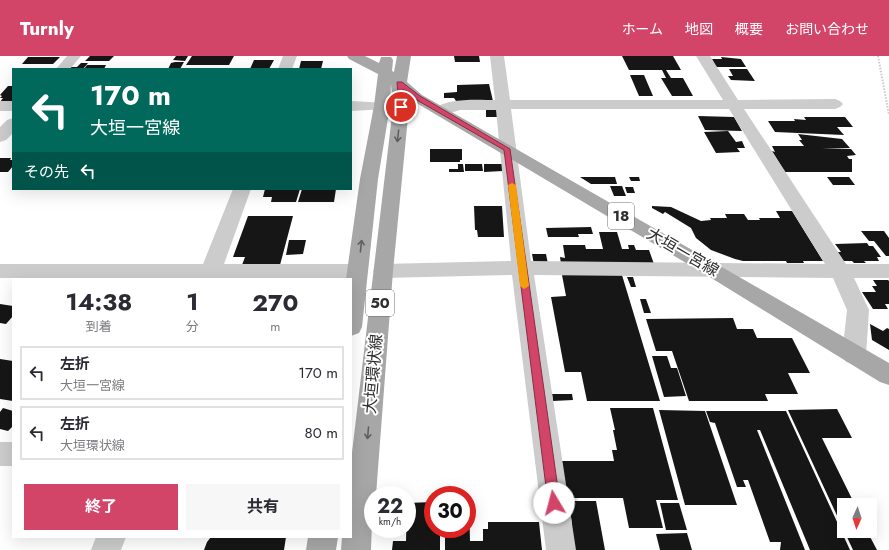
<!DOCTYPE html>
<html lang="ja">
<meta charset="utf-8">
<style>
:root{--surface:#fff;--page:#f7f7f7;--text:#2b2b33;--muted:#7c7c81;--line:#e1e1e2;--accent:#d24568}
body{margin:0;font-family:Jost,"Noto Sans JP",sans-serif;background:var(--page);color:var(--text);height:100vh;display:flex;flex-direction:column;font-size:15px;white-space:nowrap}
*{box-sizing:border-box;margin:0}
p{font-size:13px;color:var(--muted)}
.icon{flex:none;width:22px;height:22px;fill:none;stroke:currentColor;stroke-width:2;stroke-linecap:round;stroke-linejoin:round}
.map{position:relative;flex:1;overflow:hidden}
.details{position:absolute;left:12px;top:222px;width:340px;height:260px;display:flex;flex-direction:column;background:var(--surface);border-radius:0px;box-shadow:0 4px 16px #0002}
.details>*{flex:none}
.banner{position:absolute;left:12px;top:12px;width:340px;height:122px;border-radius:0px;box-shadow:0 4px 16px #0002;background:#00695c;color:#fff;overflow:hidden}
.needle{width:26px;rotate:183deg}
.fabs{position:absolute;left:837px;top:442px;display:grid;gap:8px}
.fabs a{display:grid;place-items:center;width:40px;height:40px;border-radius:0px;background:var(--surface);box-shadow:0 4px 16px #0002;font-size:20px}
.speed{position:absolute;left:364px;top:430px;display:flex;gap:8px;font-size:20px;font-weight:700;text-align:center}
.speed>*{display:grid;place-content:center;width:52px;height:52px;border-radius:50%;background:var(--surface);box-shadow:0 4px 16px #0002;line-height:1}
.speed small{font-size:10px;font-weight:400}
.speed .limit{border:6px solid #d22;background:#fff;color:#111}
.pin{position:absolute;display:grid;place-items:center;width:34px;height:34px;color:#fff;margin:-17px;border:2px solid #fff;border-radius:50%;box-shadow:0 1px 4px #0007}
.me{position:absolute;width:44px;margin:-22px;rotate:352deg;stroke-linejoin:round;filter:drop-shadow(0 0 3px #0008)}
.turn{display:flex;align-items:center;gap:14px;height:84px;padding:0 12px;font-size:18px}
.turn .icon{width:52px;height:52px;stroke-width:2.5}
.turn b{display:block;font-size:28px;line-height:34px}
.then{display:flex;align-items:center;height:38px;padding:0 12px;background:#0003;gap:8px;font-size:15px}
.eta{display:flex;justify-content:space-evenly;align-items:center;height:68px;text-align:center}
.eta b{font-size:24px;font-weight:700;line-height:28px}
.cta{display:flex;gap:8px;margin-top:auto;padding:8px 12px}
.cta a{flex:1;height:46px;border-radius:0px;background:var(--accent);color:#fff;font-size:16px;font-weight:700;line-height:46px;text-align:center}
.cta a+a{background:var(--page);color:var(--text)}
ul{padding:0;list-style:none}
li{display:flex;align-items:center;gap:12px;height:54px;margin:0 8px 6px;padding:0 4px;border:2px solid var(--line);border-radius:0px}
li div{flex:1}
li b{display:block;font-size:15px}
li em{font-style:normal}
header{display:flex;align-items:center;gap:24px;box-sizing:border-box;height:56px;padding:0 20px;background:var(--accent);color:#fff}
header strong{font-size:19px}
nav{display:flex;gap:22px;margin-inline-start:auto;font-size:14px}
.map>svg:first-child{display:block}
</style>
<header>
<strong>Turnly</strong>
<nav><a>ホーム</a><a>地図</a><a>概要</a><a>お問い合わせ</a></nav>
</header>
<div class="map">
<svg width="889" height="494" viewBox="0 0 889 494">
<rect width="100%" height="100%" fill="#fff"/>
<path fill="#161616" d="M90 0H114L109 5H85Z
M176 0H188L185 5 173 4Z
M192 0H234L229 9H186Z
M454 0H479L480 6H455Z
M622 0H673L681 14H666L671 22H683L693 40H672L661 22H666L662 14H629Z
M28 1H60L53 8H22Z
M721 1 741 3 746 11H716L712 3H722Z
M254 4H274L269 13H250Z
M301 5H323L321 13H299Z
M175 6H184L180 13H168L171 7Z
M81 7H88L83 13H69L71 11H77Z
M87 9H106L104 13H84Z
M729 13H747L755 25 731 24 728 20H733Z
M630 19H644L653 40H639Z
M489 28 493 45H456L454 42H444V37L457 36V29Z
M8 30H13V46H0L3 42H0L2 40 0 39Z
M486 52 498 53 499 61H486Z
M698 60 734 61 742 75 705 74Z
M804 61H845L853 71H837L844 79 775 76 768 65H795L794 63 806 64Z
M728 75 736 86 742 85 745 92H737L740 96 716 97 704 76Z
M798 78 842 83 850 92H822L851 93 856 99 847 100 849 103H852V116H785L772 95 775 96 772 90H804L799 84H802Z
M430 93H462V104H460V106H430Z
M0 102H11L10 104H13V110L8 116H0Z
M458 108H463L464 116H449V113H458Z
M465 108H482L483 115H465Z
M484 108H502L503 115 484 116Z
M580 121H615L617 128H591Z
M629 121H639L640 125H631Z
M827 121H849L855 129H833Z
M610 130H622L626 140H614Z
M625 131H633L635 137H627Z
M265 133H300L296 146H271L272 141H263Z
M302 133H336L334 146H298Z
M474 150H502L504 181H478L477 174H475Z
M652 150 671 151 701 165 711 164 710 162H727L725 158H744L748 164H760L759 162H780L776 155H792L823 205H803L804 207H787L786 205H743L735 203 711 194 696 182 691 172 665 156 663 158 652 152Z
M248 160H293L280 209H242L245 201H233Z
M591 171 593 178H578L579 181H548L546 172Z
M861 175H884L889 182V200H886L874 185H869Z
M599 176H617L622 193H629L628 189H634L636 194H649L654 208H561L560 201 565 202 563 189H585L586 193H603Z
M289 184H306L303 198 286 199Z
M867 187 869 190H873L881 201H877L879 205H864L866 207H854L852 205H842L836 196H841L835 188Z
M532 198H546L548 208 534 209Z
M562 219H622L660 345H587L581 316H565L551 241 566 240Z
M627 221H633L636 231H631Z
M873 224H888L889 225V248H885L888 253H873L862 236H876L872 230H877Z
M640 243H646L651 257H644Z
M0 248 13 250V260L6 268 0 267Z
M733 262 737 273H753L757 282H792L810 317H788L798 338H765L768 345H689L672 295H656L646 263Z
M870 268 883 275 887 272 889 273V294L872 284Z
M652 300H667L671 312H677L686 340 664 341Z
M0 303 13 305V345L0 343Z
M552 338H572L573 344 553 345Z
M3 352 13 355V370L8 375 0 373V356Z
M610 352H653L678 444H656L663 472H629L623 442H565L560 405H614L612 394H617L613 374H615Z
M837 353 852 382H822L855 449H844V475H867L877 494H853L788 354Z
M659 354 705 355 737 449H685Z
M706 355H786L850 494H810L760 374H757L805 494H780L781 486H770L748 424H743L746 431H737L715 367 710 366Z
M467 445H469L470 485H483V473H488V466H539L542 494H445V473H467Z
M569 445H596L605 494H573L570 469H572Z
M433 446V473H440V494H392L393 485H406L407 447Z
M660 447H679L687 474H666Z
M687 477 692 494H660L656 478Z
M211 481H286L284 494H204L207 486Z"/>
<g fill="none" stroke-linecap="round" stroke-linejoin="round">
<path stroke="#c9c9c9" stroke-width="2" stroke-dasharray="1.5 1.5" stroke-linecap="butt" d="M878 0 889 59"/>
<path fill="#ccc" fill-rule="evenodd" d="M67 0H81L70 13H56Z
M283 0H297L292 13H278Z
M490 0H504L510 44H723L696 0H710L738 44 835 43 840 45 843 48 840 51 835 53H744L846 208H889V222H854L869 254 866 299 862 306 854 308 846 306 842 299 847 254 833 222 534 219 576 494H546L512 219 383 222 376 220 373 215 376 210 383 208 511 205 496 54H460L441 60 435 58 433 55C443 41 479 44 495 44ZM511 53H729L825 208 531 205Z
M0 45H13V55H0Z
M351 45 387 47 390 50 387 53 351 55Z
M13 62V77L6 84 0 86V71L7 64Z
M233 133H251L224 208H358L365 210 368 215 365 220 358 222H0V208H203Z
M0 386H13V410H0Z
M96 481H126L121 494H91Z"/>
<path fill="#a7a7a7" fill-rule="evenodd" d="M347 0H365L379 7 381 1H391L393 4 392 15 394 16 397 0H411L407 26 422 39 889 307V329L880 326 708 220 408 42 409 51 393 215 376 439H373L371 494H341L342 481H351V405L393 51 391 28 390 50 378 123 362 271 359 277 351 280V223H346L360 123 374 50 378 18 349 3Z
M308 481H338L336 494H306Z"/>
</g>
<defs><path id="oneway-shaft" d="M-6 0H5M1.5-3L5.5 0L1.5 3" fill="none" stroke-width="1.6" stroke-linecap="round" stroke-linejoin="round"/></defs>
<g stroke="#5f5f5f">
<use href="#oneway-shaft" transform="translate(398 80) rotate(96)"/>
<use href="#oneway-shaft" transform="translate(361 190) rotate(-84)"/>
<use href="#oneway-shaft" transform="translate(368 377) rotate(95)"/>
</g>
<path fill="#d24568" stroke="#882d44" d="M397 26H402L420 40 510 93 560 447 558 451 554 453 550 451 548 447 504 94 415 43 403 33 404 51 399 52Z"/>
<path fill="#f59e0b" d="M512 127 516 129 529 230 524 233 520 230 508 129Z"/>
<g text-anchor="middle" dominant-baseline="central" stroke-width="4" stroke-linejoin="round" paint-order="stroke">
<g fill="#fff" stroke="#6d6d6d" stroke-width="1">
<rect x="608" y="147" width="26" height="26" rx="3"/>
<rect x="366" y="234" width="28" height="26" rx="3"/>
</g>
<g font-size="15" font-weight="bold" fill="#2f2f2f">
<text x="621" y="160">18</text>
<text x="380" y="247">50</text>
</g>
<g font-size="16" fill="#2f2f2f" stroke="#fff">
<text transform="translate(683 196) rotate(30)">大垣一宮線</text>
<text transform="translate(373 318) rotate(-85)">大垣環状線</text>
</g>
</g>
</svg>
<div class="fabs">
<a><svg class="needle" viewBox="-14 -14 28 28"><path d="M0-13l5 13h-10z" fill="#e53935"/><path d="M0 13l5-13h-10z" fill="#7c7c81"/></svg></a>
</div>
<div class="speed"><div>22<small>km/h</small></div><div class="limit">30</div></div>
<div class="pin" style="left:401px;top:51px;background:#d93025"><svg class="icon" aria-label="arrive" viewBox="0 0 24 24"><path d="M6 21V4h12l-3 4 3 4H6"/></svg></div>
<svg class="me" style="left:554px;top:447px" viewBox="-20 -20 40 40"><circle r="19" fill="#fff"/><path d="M0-13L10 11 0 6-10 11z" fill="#d24568"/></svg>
<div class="banner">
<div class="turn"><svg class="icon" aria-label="left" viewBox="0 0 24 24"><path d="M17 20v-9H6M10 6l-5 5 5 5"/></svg><div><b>170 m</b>大垣一宮線</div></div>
<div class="then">その先<svg class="icon" aria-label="left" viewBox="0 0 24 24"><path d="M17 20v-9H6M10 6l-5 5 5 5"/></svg></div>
</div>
<section class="details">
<div class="eta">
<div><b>14:38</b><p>到着</p></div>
<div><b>1</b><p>分</p></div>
<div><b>270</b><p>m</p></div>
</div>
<ul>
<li><svg class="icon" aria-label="left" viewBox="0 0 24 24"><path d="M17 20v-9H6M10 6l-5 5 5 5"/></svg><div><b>左折</b><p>大垣一宮線</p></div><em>170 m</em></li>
<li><svg class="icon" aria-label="left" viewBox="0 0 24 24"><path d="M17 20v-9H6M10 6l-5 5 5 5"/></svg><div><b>左折</b><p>大垣環状線</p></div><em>80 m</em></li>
</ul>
<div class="cta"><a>終了</a><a>共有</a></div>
</section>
</div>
